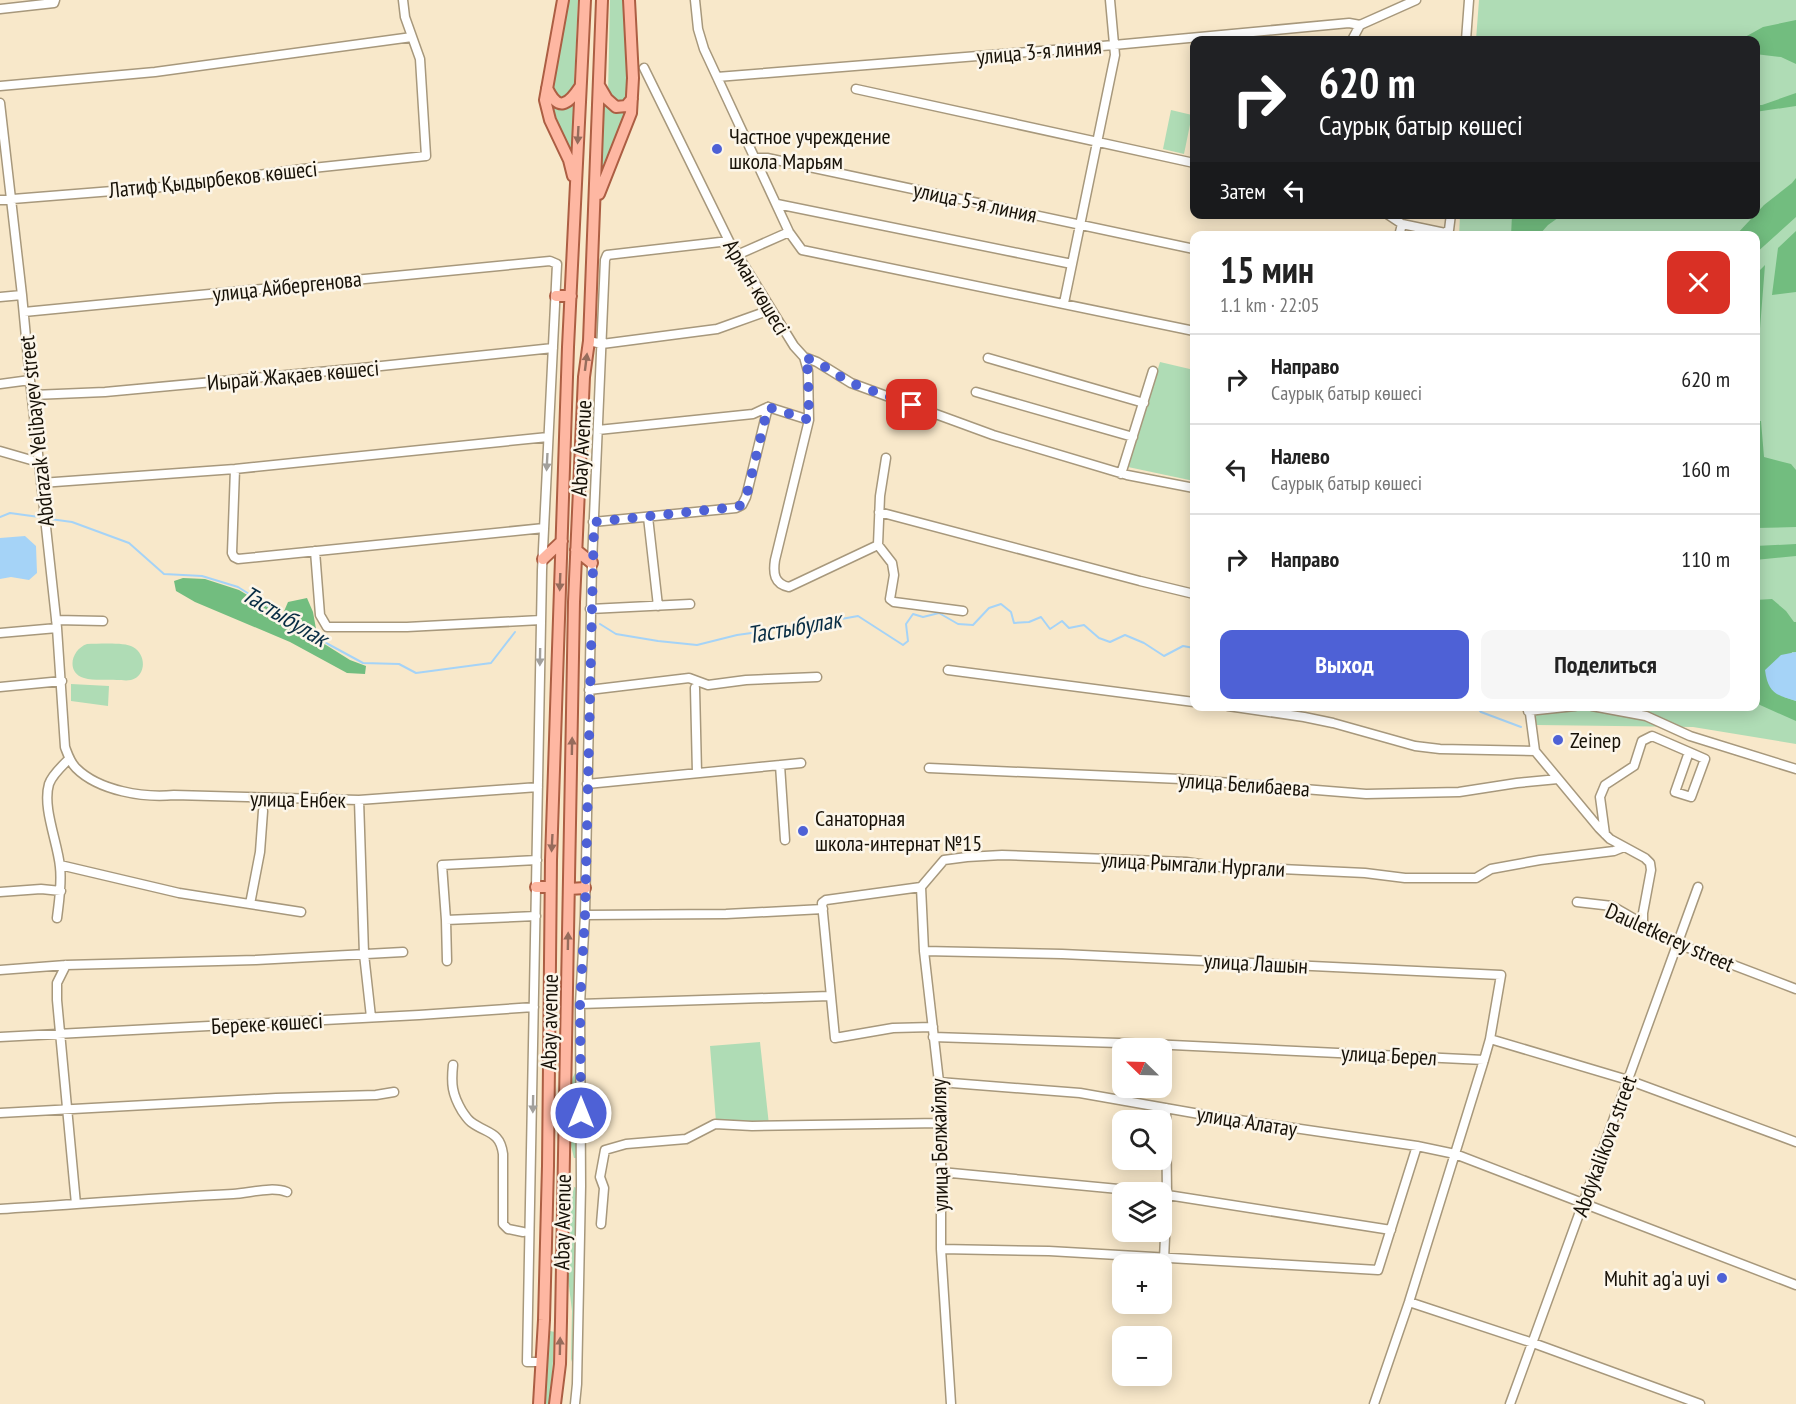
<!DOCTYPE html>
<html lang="ru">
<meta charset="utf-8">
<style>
:root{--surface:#fff;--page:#f6f6f6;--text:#222;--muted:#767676;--line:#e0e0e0;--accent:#4e61d6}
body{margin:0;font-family:"PT Sans Narrow",sans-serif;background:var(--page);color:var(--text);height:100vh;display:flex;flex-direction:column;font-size:22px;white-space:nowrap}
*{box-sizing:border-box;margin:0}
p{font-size:20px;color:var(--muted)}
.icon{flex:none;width:33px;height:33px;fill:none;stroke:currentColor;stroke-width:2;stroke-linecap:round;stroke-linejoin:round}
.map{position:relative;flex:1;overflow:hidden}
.drawer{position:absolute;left:1190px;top:231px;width:570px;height:480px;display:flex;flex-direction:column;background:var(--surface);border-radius:12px;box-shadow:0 3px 15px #0003}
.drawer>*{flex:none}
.top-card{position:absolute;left:1190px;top:36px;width:570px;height:183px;border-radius:12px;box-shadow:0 3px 15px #0003;background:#202124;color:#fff;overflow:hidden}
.needle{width:39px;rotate:293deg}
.controls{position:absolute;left:1112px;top:1038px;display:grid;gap:12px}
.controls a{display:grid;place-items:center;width:60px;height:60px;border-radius:12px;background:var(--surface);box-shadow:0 3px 15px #0003;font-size:30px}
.pin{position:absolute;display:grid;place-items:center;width:51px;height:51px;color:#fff;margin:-26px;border-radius:12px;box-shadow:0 3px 9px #0006}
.me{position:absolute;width:66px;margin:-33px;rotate:0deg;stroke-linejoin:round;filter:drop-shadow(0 0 4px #0008)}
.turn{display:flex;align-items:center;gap:21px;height:126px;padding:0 30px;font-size:27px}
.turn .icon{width:78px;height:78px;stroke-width:2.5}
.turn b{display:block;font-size:42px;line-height:51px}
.then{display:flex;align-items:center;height:57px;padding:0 30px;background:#0003;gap:12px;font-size:22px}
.round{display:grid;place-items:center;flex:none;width:63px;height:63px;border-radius:12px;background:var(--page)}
.head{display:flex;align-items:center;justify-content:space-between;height:102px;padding:0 30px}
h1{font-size:36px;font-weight:700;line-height:45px}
.primary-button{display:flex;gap:12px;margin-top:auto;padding:12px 30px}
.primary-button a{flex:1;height:69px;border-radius:12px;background:var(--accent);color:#fff;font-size:24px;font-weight:700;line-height:69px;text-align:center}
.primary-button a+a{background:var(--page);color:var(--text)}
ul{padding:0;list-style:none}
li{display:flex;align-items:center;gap:18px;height:90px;padding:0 30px;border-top:2px solid var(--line)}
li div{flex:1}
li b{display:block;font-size:22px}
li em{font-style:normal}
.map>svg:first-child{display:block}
</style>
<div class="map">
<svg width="1796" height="1404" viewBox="0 0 1796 1404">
<rect width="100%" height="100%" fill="#f8e8ca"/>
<path fill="#afdcb5" d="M568 0H578L574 84 572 92 569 98 558 99 553 88Z
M610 0H625L630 71 628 95 621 102 617 103 608 94Z
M1479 0H1796V744L1693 727 1537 725 1534 716 1535 706H1755V236H1459L1460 215 1755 214V40H1476Z
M577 100 573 157 553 121 549 104C559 112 570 110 577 100Z
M603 102C610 113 619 115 630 108L621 133 600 175Z
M1171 110 1192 115 1184 154 1163 149Z
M1160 362 1194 370V481L1128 467Z
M87 644C99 644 124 642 133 647 147 655 146 676 131 680 126 681 121 680 117 680 107 679 94 681 84 678 65 672 72 649 87 644Z
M71 684 109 686 108 706 71 701Z
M760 1042 769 1125 716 1122 710 1046Z
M575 1073 578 1074V1158H574L570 1142 572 1079Z
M574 1187 577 1188 574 1361 572 1362 571 1359 572 1311 568 1278 571 1201Z
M550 1331 555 1332 550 1404H544Z"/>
<path fill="#72bd7f" d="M1796 20V64L1781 57 1755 54V40H1747L1745 37 1763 27Z
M1796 93V106L1755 112V105H1762Z
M1796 178V217L1755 254V236L1736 235 1764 205 1792 183Z
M1512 215V214L1562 215 1548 225 1539 235 1511 236Z
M1796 231V292L1772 295 1778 248Z
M1765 265 1755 392V275Z
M1755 421H1761L1764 457 1791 464 1796 470V527L1755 528Z
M1796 544V556L1755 560V546Z
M183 578 205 579 239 590 282 616 288 602 307 598 313 612 318 640 350 660 366 666 365 674 347 673 290 642 195 602 176 591 174 581Z
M1772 599 1786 611 1794 622H1796V652H1792L1784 697 1796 701V721L1760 705 1755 701V600Z"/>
<path fill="#a5d3f7" d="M25 536 36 546 37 573 29 580 11 577 0 579V538Z
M1796 652V701C1776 695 1768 693 1765 670L1781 655Z"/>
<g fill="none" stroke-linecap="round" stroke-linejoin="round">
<path stroke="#a5d3f7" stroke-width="2" d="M0 517 10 513 39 517
M50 519 72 522 129 543 164 574 202 576 238 587 328 644 363 663 399 664 416 673 491 663 515 632
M600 624 616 634 658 641 697 645 737 635 802 626 858 616 903 645 908 641 906 624 913 614 923 617 939 613 958 624 973 625 989 608 1001 604 1011 612 1014 623 1029 622 1041 617 1050 629 1062 621 1069 628 1084 625 1099 638 1110 642 1125 635 1144 643 1164 656 1183 646 1194 648
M1476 706 1481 712 1521 727"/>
<defs>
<path id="minor" d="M695 0 698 29 704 49 789 232 802 250 1194 331
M0 9 54 3 55 0
M1352 40 1360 25 1416 0
M1466 40 1469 0
M644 68 729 241 794 346 804 357 808 371 809 420 775 560C773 573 774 584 789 587L878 545
M717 77 1114 45 1349 23 1360 25
M0 86 155 72 412 37
M856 89 1194 163
M0 103 22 295 30 380 57 628 65 747C68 755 70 762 76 768 99 791 144 798 174 795L359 800 538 787
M755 158H767L1194 249
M0 200 175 186 303 169 426 156 420 59 405 17 403 0
M777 204 1072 264
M1387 214 1402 224 1445 233 1449 230 1451 214
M1399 236 1402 224
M737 255 789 232
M0 297 22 295
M1064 303 1115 55 1110 0
M24 312 550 261 557 264 542 570 527 1362H541
M589 341 602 344 717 329 770 310
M804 357 817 362 851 383 993 435 1127 475 1194 488
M988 358 1144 403
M0 384 30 380
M976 392 1133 437
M33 395 105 392 362 368 553 348
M768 407 809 420
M598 430 753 414 768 407
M0 451 38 462
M886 458 880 496 878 545 892 563 894 575 890 599 894 602 963 611
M235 469 232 553 234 557 238 559 544 528
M1121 474 1153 371
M41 483 235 469 548 437
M879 512 1140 581 1194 594
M648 517 658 606
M593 522 736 508 742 505 746 497 768 407
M315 551 320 615 327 627H407L541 620
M590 609 690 604
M56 620 103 621
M0 633 57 628
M948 670 1194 702
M0 687 62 681
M695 688 697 773
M589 690 689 678 708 685 746 680 817 677
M1228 706 1304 717 1333 723 1415 746 1440 749 1535 751
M1529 706 1535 751 1599 828 1610 839 1645 858 1650 863 1651 870 1643 913V925
M1592 706 1646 716 1690 736 1796 769
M1528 711 1575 706
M780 765 785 840
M929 768 1181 779 1366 794 1459 792 1517 783 1558 779
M587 784 801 763
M359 800 364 954 371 1017
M1605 834 1600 797 1605 785 1634 766 1642 741 1652 736 1689 752 1675 792 1691 797 1705 759 1689 752
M60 865 179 893 301 912
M921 887 944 860 967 857 1002 855 1186 862 1241 870 1281 869 1365 873 1405 878H1476L1491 869 1540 860 1614 851 1624 847
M921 887 924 951 939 1082 941 1123V1249L951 1404
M921 887 826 900 822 903 835 1038 893 1028 933 1027
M0 892 41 889 61 891
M1577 902 1612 906 1678 944 1796 989
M250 904 260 852 263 811
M585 915 726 914 823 909
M57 918C59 901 62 884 60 867 58 843 42 808 49 784 52 775 62 766 69 759
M446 920 536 916
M924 951 1062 954 1501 975 1490 1039 1484 1060 1409 1302 1374 1404
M447 961 446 920 442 865 537 860
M66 965 57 983V1000L76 1204
M0 970 66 965 256 960 403 952
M580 1004 830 996
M0 1037 419 1015 534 1007
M933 1037 1151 1044 1484 1060
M1490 1039 1628 1080 1796 1142
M453 1065C451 1084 452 1094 462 1111 465 1115 467 1119 471 1122 487 1134 500 1131 503 1154V1224L508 1229 523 1232
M939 1082 1080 1093 1205 1115 1417 1146 1455 1154 1796 1285
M0 1113 276 1098 376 1095 394 1092
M941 1172 1150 1192
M1161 1194 1391 1230
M0 1209C78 1204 155 1198 233 1194 250 1193 272 1186 287 1192
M601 1224 604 1188 600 1177 605 1150 626 1144 686 1139 715 1124 752 1126 941 1123
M941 1249 1049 1251 1378 1270 1417 1146
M1164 1259 1167 1194 1166 1108
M1409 1302 1533 1343 1700 1404
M575 1404 577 1384 581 1186 580 1004 585 915 592 563 605 260 607 255 729 241
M1510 1404 1698 887"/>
<path id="major" d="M563 0 545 100 550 120 569 160 573 176
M600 87 607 99 616 107 626 106 632 99
M547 88C558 112 568 105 580 87
M599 194 631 113 633 78 629 0
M556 296H571
M576 550 592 563
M543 559 562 541
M536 887H550
M569 889 585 888
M539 1404 544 1320 548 1166 551 860 568 347 585 0
M555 1404 560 1364 561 1321 574 602 584 377 589 341 602 0"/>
</defs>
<use href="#minor" stroke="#a7987c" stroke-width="11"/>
<use href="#major" stroke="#ac5e43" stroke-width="14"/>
<use href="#minor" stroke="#fff" stroke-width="8"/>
<use href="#major" stroke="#feb7a2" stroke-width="10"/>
</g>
<defs><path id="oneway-solid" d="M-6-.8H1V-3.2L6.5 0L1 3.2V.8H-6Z" transform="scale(1.5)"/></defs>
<g fill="#966c5c">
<use href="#oneway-solid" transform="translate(578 135) rotate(93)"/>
<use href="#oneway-solid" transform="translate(586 362) rotate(-83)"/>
<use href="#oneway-solid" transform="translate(560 582) rotate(92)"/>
<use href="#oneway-solid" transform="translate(572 746) rotate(-89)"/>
<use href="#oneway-solid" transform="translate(552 843) rotate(93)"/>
<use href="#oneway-solid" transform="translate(568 941) rotate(-89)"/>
<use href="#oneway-solid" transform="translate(560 1346) rotate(-89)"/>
</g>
<g fill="#a2a09c">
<use href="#oneway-solid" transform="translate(547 462) rotate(93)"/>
<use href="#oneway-solid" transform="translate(540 657) rotate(91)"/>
<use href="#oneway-solid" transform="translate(533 1104) rotate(91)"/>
</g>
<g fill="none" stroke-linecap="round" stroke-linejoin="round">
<path stroke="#4e61d6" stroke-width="10" stroke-dasharray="0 18" d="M581 1113 580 1004 585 915 594 522 736 507 742 505 746 498 768 407 809 420 808 371 804 357 817 362 851 383 912 405"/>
</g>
<g fill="#4e61d6" stroke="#fcf6ea" stroke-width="2">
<circle cx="717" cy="149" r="6"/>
<circle cx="1558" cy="740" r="6"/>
<circle cx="803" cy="831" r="6"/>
<circle cx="1722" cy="1278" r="6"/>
</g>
<g text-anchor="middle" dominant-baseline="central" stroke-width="5" stroke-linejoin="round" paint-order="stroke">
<g font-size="22" fill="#171107" stroke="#fcf6ea">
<text transform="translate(1039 51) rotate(-5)">улица 3-я линия</text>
<text transform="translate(213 179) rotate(-6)">Латиф Қыдырбеков көшесі</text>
<text transform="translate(975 202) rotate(12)">улица 5-я линия</text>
<text transform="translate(287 286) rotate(-6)">улица Айбергенова</text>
<text transform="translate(757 287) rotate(59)">Арман көшесі</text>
<text transform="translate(293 375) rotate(-5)">Иырай Жақаев көшесі</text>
<text transform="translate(36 431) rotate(-96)">Abdrazak Yelibayev street</text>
<text transform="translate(581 448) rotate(-87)">Abay Avenue</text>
<text transform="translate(1244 784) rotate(4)">улица Белибаева</text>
<text transform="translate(298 799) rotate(1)">улица Енбек</text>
<text transform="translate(1193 864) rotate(3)">улица Рымгали Нургали</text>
<text transform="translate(1670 937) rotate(24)">Dauletkerey street</text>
<text transform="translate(1256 963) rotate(3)">улица Лашын</text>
<text transform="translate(549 1022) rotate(-89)">Abay avenue</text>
<text transform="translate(267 1023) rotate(-3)">Береке көшесі</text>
<text transform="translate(1389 1055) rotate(3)">улица Берел</text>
<text transform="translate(1247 1121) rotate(9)">улица Алатау</text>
<text transform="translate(939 1145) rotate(-91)">улица Белжайляу</text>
<text transform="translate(1604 1146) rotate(-70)">Abdykalikova street</text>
<text transform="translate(562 1222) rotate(-89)">Abay Avenue</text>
</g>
<g font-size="22" fill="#171107" stroke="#fcf6ea" text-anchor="start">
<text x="729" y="136">Частное учреждение<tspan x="729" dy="25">школа Марьям</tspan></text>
<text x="1570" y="740">Zeinep</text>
<text x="815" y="818">Санаторная<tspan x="815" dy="25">школа-интернат №15</tspan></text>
<text x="1710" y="1278" text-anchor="end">Muhit ag'a uyi</text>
</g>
<g font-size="24" font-style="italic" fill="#082c43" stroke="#fcf6ea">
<text transform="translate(285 616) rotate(31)">Тастыбулак</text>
<text transform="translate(794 627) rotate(-10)">Тастыбулак</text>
</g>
</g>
</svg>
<div class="controls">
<a><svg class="needle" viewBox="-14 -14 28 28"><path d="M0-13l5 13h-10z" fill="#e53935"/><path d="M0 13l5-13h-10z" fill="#767676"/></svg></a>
<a><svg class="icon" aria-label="search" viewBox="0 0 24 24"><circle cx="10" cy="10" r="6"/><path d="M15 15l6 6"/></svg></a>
<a><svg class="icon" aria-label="layers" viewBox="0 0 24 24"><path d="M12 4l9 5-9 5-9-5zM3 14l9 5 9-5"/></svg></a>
<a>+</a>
<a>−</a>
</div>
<div class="pin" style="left:912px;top:405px;background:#d93025"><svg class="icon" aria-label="arrive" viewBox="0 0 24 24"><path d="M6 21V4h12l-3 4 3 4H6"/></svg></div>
<svg class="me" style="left:581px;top:1113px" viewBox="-20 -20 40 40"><circle r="17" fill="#4e61d6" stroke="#fff" stroke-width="3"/><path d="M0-11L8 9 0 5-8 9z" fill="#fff"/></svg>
<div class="top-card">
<div class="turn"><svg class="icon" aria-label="right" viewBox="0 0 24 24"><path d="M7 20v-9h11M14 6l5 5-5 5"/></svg><div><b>620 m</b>Саурық батыр көшесі</div></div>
<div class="then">Затем<svg class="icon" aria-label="left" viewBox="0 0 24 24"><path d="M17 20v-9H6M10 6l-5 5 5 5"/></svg></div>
</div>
<section class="drawer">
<div class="head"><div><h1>15 мин</h1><p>1.1 km · 22:05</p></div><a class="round" style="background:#d93025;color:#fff"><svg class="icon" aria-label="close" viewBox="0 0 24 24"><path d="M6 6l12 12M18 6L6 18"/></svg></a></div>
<ul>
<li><svg class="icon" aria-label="right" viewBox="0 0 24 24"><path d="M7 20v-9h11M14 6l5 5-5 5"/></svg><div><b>Направо</b><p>Саурық батыр көшесі</p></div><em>620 m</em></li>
<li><svg class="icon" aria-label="left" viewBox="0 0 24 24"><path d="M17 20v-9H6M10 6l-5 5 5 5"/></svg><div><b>Налево</b><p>Саурық батыр көшесі</p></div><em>160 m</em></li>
<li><svg class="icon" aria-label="right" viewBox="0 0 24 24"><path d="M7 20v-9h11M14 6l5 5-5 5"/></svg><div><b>Направо</b></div><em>110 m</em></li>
</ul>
<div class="primary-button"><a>Выход</a><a>Поделиться</a></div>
</section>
</div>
